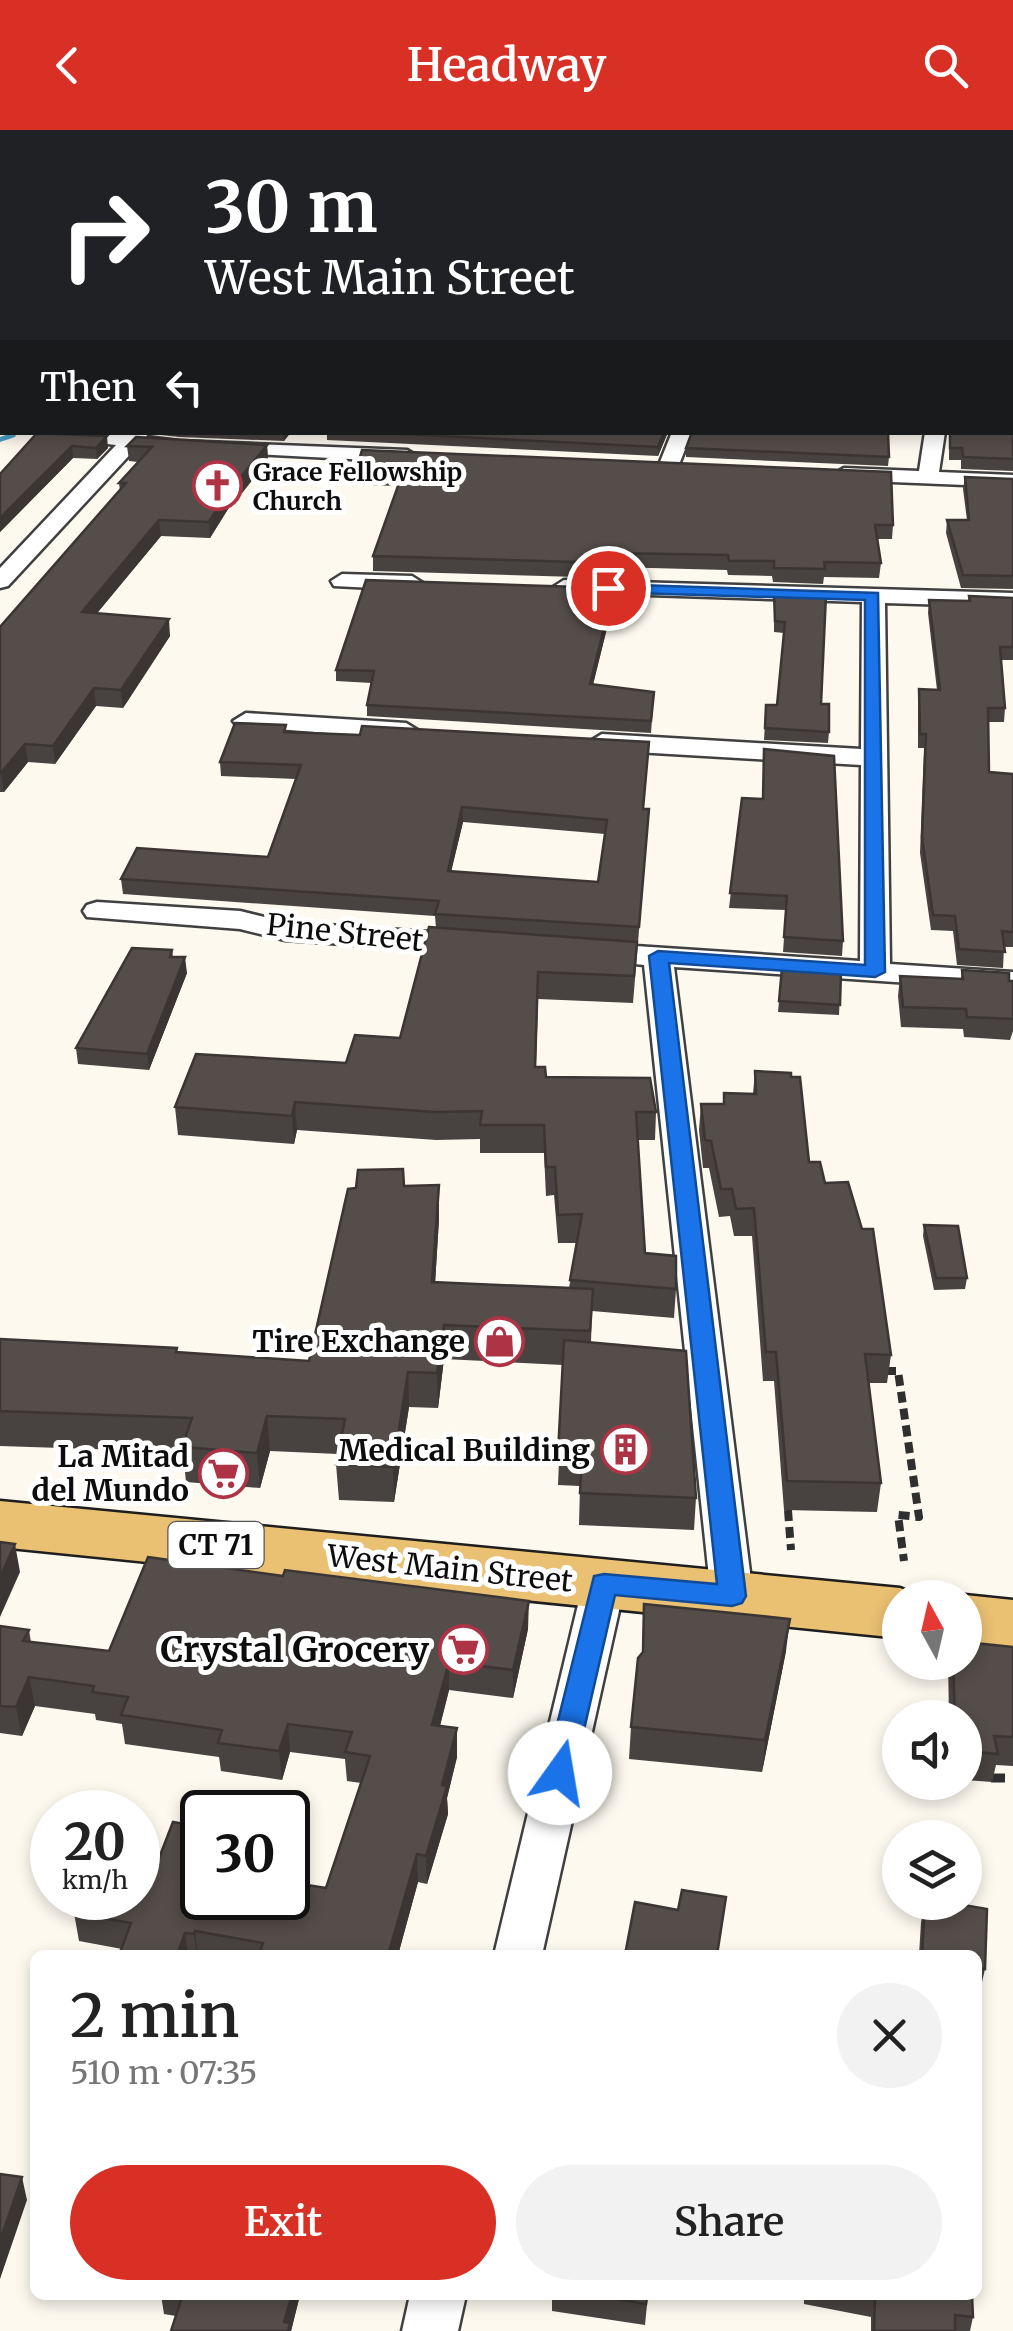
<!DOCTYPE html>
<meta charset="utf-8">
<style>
:root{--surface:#fff;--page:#f2f2f2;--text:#222;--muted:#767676;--accent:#d93025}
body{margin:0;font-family:Merriweather,serif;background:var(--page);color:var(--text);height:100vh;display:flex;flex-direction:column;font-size:38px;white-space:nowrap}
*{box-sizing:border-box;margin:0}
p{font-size:32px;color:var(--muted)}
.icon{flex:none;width:55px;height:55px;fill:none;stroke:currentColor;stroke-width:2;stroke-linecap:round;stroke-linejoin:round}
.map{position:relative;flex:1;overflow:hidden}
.sheet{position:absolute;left:30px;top:1820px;width:952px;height:350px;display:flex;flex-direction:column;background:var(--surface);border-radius:15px;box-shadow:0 5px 15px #0003}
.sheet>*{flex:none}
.hud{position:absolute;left:0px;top:0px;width:1015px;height:305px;box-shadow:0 5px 15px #0003;background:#202124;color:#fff;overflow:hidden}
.needle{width:65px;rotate:352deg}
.fabs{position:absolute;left:882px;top:1450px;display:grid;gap:20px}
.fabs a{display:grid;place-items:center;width:100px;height:100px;border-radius:50%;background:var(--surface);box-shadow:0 5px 15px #0003;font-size:50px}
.speed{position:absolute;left:30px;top:1660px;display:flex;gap:20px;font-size:50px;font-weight:700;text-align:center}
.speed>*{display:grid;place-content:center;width:130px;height:130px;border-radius:50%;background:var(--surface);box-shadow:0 5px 15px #0003;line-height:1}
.speed small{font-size:25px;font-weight:400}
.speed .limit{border:5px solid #111;border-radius:15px;background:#fff;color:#111}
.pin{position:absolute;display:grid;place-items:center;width:85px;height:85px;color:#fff;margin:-42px;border:5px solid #fff;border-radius:50%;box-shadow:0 2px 10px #0007}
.me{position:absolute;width:110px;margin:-55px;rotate:13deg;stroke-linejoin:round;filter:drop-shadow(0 0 8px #0008)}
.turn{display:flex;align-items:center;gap:35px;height:210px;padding:0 40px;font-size:45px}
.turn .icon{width:130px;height:130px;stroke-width:2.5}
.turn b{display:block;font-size:70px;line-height:85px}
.then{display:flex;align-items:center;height:95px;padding:0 40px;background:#0003;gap:20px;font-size:38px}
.round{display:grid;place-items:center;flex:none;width:105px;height:105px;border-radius:52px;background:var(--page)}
.summary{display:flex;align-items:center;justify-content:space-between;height:170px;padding:0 40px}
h1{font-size:60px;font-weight:600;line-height:75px}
.button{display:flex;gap:20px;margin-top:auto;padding:20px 40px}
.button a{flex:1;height:115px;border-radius:60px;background:var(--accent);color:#fff;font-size:40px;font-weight:600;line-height:115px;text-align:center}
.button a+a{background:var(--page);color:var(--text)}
header{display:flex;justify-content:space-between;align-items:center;height:130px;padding:0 40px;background:var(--accent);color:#fff;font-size:45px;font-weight:600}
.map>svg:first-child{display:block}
</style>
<header><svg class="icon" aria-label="back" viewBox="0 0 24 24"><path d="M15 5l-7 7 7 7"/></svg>Headway<svg class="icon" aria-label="search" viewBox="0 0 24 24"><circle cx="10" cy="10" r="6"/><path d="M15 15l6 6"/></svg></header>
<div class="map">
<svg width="1013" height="2201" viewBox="0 0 1013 2201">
<rect width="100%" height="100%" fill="#fdf9ef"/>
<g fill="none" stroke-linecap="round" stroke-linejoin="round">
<path fill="#479bbf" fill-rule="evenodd" d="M737 0H743L740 2H736Z
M12 303 16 305 15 307 0 312V307Z"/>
<defs>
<path id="minor" d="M0 285 2 286V298L0 297Z
M44 302H149L146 307 179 311 407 320 417 326 407 332 136 318 8 456 0 458V438L116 315 54 308Z
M672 302H692L678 337 668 343 658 337Z
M925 302H945L939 342 1013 345V357L844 350 834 344 844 338 919 341Z
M342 444 412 446 423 453 412 460 334 456 331 451Z
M564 450 1013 463V477L885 473 890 834 1013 842V860L674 837 753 1466 747 1477 732 1481 717 1477 711 1466 644 835 580 828 575 822 580 816 590 813 860 831 861 635 602 620 589 612 602 604 861 619 862 472 556 462 553 457Z
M246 583 406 593 419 601 406 609 237 596 233 591Z
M97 772 240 781 285 792 473 805 483 808 488 814 483 820 473 823 285 810 240 799 87 787 83 781 87 775Z
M604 1439 619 1443 625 1454 542 1825H494L583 1454 589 1443Z
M410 2165H466L458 2201H402Z"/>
<path id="primary" d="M0 1371 900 1458 925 1468H900V1508L0 1417Z
M965 1465 1013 1470V1520L965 1515V1468H957Z"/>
</defs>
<use href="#minor" stroke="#404040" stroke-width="5"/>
<use href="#primary" stroke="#1e1e1e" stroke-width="5"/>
<path stroke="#2f2f2f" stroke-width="8" stroke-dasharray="11 6" stroke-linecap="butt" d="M885 1241H898L919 1387 898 1385 904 1431
M788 1380 791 1420"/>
<path stroke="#2f2f2f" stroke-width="9" stroke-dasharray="14 8" stroke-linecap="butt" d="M991 1648H1013"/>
<use href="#minor" fill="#fff" fill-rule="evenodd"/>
<use href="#primary" fill="#eac172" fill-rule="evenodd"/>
</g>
<path fill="#484240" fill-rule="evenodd" d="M1013 114V341L961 339V330H949V303L1012 302Z
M151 302H291L284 311 179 307 152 304Z
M327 302H668L658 326 327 310Z
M37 303 108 318 97 329 73 328 0 402V344Z
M267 315 268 330 242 363H238L210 408 161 406 97 483 170 506 123 578 96 576 55 634 28 632 4 662H0V497L120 361 119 353 138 332 129 331 127 316Z
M686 318 889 327 888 336 686 327Z
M357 337 893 395 892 409H877L881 433 879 448 824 447 823 454 773 452 772 446 728 445 727 440 613 437 612 448 373 441V426L398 356 362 355 361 351H357Z
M965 347 1013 349V459L961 458 946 403 947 390H967L963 359Z
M774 463 821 574 829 602 828 613 764 610 766 575H777L784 503 774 502Z
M969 466 1013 468V530H1001L1005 578 1004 592H988L989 642 1013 644V817H1004L1003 838 957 835 953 801 931 800 920 723 924 618H918V573L919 559 937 560 928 483 929 470 968 471Z
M607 498 593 555 654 562 651 603 367 586V575L372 553 336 551V540Z
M287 602 648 626 643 679H649L633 873 538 869 536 937 546 947 656 982 655 1010H638L645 1123 676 1159 674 1188 592 1181 591 1212 696 1368 694 1400 579 1395 580 1356 558 1355 563 1235 444 1229 438 1278 409 1277 394 1372 339 1370 336 1334 338 1324 270 1321 260 1358 186 1352 183 1322 0 1316V1209L177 1218V1222L309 1231 404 1056 439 1089 435 1153 569 1158 577 1113H558L554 1065 546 1066 544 1023H480V1009L436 1010 297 1000 294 1014 178 1005 175 977 346 933 400 908 436 798 435 786 123 764 121 749 268 727 296 649 221 646 220 632ZM463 692 605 704 598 752 451 741Z
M742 668 843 811 842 826 783 822 786 780 729 778Z
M172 820 173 827 187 843 149 940 78 934 76 918Z
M782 838 841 842 839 885 778 882Z
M962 840 1013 851V901L1010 910 964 907 963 899 901 897 898 866 900 846 961 849Z
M755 941 809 1032 825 1053 891 1225 887 1253H868L881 1353 877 1382 784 1380 774 1251H763L752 1106H734L730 1086 719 1087 709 1038H703L699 1000 701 974H723L724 963 753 964Z
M924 1095 967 1148 965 1159 934 1160 923 1106Z
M644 1474 786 1521 762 1642 629 1629 631 1597 642 1523Z
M0 1496 29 1500 31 1512 109 1521 528 1499 513 1568 449 1560 440 1596 457 1627 447 1668 448 1684 427 1754 418 1752 398 1825H119L122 1819 79 1811 74 1783 202 1768 326 1758 361 1653 347 1651 345 1629 290 1622 282 1650 221 1641 219 1627 125 1614 122 1594 96 1590 95 1584 35 1576 22 1606 0 1603Z
M1013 1517V1636L996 1635 992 1652 965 1650V1588H949L948 1532H965Z
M925 1772H946L987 1779 985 1839 980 1861H978V1825H919L921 1792Z
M161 2165H300L291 2201H171L176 2186 164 2184Z
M552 2165H648L645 2195 552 2181Z
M804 2165H972L973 2187 970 2201H871V2187L804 2174Z"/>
<path fill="#3b3634" d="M465 0H480L474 2H458Z
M283 302H291L284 311Z
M664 302H668L658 326V317Z
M107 306 108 318 97 329 96 318Z
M267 315 268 330 242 363 240 348Z
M72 316 73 328 0 402V388Z
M236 348 238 363 210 408 209 392Z
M159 390 161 406 84 499 82 482Z
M610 458 607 498 590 566V554Z
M169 489 170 506 123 578 121 560Z
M94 558 96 576 55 634 53 616Z
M25 614 28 632 4 662 1 644Z
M462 677 463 692 448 755V741Z
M185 827 187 843 149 940 147 924Z
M295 972 297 1000 294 1014 292 986Z
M439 1055V1089L433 1187 432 1152Z
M444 1195V1229L438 1278 437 1243Z
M408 1242 409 1277 394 1372 393 1337Z
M267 1286 270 1321 260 1358 257 1323Z
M15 1414 20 1442 0 1487V1447Z
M529 1471 528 1499 513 1568V1540Z
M790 1489 786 1521 762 1642 765 1610Z
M449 1532V1560L433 1623 432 1595Z
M29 1547 35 1576 22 1606 16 1577Z
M288 1594 290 1622 282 1650 279 1621Z
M457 1598V1627L447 1668 448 1684 427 1754 426 1726Z
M417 1724 418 1752 398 1825H388Z
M195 1801 198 1825H197L194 1804Z
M185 1803 188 1825H177Z
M22 2047 27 2070 0 2149V2111Z
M292 2165H300L291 2201H285L284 2192Z"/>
<path fill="#544d4a" stroke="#3b3634" stroke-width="2.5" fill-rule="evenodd" d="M304 0H465L458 2H298Z
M2 20V49L0 48V22L1 23Z
M0 67H2V194L0 193Z
M1012 114 1013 329 963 327 962 318H950V302H1012Z
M362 302H664L658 317Z
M692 302H888L889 327 686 318Z
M37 303 107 306 96 318 72 316 0 388V344Z
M136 307 267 315 240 348H236L209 392 159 390 82 482 169 489 121 560 94 558 53 616 25 614 0 644V497L126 353H119L152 317 127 316Z
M362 320 891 342 893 395H875L881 433 824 432 825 439 774 438V431H729L728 425 613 423 612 433 373 426 403 342 361 341 362 337H357Z
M965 347 1013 349V446L963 445 947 390H969Z
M366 450 610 458 607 486 590 554 654 562 651 591 367 575 374 541 336 540Z
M774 463 826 465 821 574H829V602L765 598 766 575H777L785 492 775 491Z
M969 466 1013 468V517H1000L1005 578H988L989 642 1013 644V802L1002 801 1005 822 959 819 955 786 933 785 922 708 926 604H920L919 559 940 560 929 470 970 471Z
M235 593 286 595 284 602 360 605 362 596 649 612 643 679H649L639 797 435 784 439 771 121 749 137 718 268 727 301 635 220 632ZM462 677 607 690 598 752 448 741Z
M764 619 834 626 843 811 784 807 787 766 730 763 742 668 763 669Z
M429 797 637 812 634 846 538 842 535 937H545L546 947 650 948 656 982H636L645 1123 676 1126V1159L570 1150 582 1084 558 1085 555 1037H546L544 995H480L482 981 435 982 295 972 292 986 175 977 196 924 346 933 355 905 400 908Z
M132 818 172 820 170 827H185L147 924 76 918Z
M782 838 841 842 840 875 779 871Z
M962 840 1009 843V851H1013V889L967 887 966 879 903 877 900 846 963 849Z
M755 941 791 943V947H800L809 1032H820L825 1053 848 1052 862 1099H873L891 1225 865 1224 881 1353 787 1351 776 1222H766L754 1078 736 1079 732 1059H721L711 1011 705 1010 701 974H724V963L756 964Z
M403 1039 404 1056 439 1055 432 1152 593 1159 590 1201 444 1195 437 1243 408 1242 393 1337 336 1334 345 1289 267 1286 257 1323 182 1317 192 1288 0 1281V1209L177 1218 176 1222 309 1231 348 1059 356 1058 358 1040Z
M924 1095 958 1096 967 1148H936Z
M564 1210 686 1221 696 1368 580 1363 582 1324 558 1323Z
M0 1412 15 1414 0 1447Z
M148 1427 283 1446 285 1440 529 1471 513 1540 449 1532 432 1595 457 1598 442 1655 447 1656 426 1726 417 1724 388 1825H259L263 1813 195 1801 194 1804 185 1803 177 1825H119L131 1793 74 1783 80 1768H138V1738L154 1741 173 1692 202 1697V1768H288V1752L326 1758 370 1626 345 1622 352 1602 288 1594 279 1621 218 1613 222 1600 121 1585 128 1567 92 1562 94 1556 29 1547 16 1577 0 1576V1496L29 1500 23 1511 109 1521Z
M644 1474 790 1489 765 1610 631 1597 638 1528 643 1522Z
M965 1512 1013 1517V1607L994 1606 998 1624 965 1621V1588H955L953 1532H965Z
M682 1760 726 1767 717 1825H625L635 1772 678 1780Z
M925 1772H946L987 1779 985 1839 978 1838V1825H922Z
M0 2044 22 2047 0 2111Z
M174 2165H292L284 2192 290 2193 288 2201H171L182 2167Z
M590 2165H647L646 2174Z
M864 2165H972L973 2187 955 2185V2201H874L875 2167Z"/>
<path fill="#1a73e8" stroke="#114b97" stroke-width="2.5" d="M608 454 878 463 885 842 875 847 669 833 746 1466 742 1473 732 1476 615 1465 574 1643 570 1652 560 1655 549 1652 545 1643 594 1446 604 1444 717 1454 649 826 658 821 865 835V470L602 462V455Z"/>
<defs>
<symbol id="church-ring" viewBox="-11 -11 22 22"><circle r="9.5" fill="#fff" stroke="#ae3345" stroke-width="1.5"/><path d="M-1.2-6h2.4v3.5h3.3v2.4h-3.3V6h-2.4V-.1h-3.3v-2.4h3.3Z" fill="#ae3345"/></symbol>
<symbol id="shop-ring" viewBox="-11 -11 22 22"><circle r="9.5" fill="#fff" stroke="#ae3345" stroke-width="1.5"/><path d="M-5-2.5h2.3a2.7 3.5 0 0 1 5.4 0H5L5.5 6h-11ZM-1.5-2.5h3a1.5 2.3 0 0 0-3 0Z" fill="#ae3345"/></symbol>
<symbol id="building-ring" viewBox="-11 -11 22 22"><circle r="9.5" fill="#fff" stroke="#ae3345" stroke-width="1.5"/><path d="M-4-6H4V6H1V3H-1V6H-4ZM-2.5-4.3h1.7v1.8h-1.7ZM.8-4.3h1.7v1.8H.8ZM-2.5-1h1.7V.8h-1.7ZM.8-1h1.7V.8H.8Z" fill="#ae3345"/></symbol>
<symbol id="supermarket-ring" viewBox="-11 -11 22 22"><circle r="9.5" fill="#fff" stroke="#ae3345" stroke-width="1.5"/><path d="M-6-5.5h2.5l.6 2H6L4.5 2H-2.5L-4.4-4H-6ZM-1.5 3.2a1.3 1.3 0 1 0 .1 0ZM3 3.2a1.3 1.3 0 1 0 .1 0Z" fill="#ae3345"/></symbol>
</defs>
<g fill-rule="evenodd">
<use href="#church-ring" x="190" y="328" width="55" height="55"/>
<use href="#shop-ring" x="472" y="1184" width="55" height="55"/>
<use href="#building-ring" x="598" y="1292" width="55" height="55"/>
<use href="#supermarket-ring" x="196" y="1316" width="55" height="55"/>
<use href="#supermarket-ring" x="436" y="1492" width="55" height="55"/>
</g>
<g text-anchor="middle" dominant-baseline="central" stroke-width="10" stroke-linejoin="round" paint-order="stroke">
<g font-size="25" font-weight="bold" fill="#0d0d0d" stroke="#fff" text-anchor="start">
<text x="253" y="342">Grace Fellowship<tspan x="253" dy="29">Church</tspan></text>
</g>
<rect fill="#fff" stroke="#565656" stroke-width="2.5" x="168.5" y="1392" width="95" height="46" rx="8"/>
<g font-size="28" font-weight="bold" fill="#0d0d0d">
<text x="216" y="1415">CT 71</text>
</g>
<g font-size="30" fill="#0d0d0d" stroke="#fff">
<text transform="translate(345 802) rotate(6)">Pine Street</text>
<text transform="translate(450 1438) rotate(6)">West Main Street</text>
</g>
<g font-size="30" font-weight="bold" fill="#0d0d0d" stroke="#fff" text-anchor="end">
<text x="465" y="1211">Tire Exchange</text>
<text x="590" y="1320">Medical Building</text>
<text x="189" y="1326">La Mitad<tspan x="189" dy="34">del Mundo</tspan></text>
</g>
<g font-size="35" font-weight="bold" fill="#0d0d0d" stroke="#fff" text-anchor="end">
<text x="429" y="1520">Crystal Grocery</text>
</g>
</g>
</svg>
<div class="fabs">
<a><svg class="needle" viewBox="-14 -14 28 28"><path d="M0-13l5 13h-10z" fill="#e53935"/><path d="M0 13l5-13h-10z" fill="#767676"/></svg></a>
<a><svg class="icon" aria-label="sound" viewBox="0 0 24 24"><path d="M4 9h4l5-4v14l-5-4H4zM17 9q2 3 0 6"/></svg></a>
<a><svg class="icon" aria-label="layers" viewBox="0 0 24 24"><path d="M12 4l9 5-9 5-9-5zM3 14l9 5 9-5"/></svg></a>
</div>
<div class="speed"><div>20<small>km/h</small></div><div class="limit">30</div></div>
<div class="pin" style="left:608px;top:458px;background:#d93025"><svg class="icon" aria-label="arrive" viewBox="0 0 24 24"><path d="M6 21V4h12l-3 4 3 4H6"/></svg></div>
<svg class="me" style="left:560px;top:1643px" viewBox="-20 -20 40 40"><circle r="19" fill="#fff"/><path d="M0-13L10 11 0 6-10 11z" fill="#1a73e8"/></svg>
<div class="hud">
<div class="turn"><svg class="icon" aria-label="right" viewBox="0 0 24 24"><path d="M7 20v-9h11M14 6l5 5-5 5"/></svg><div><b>30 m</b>West Main Street</div></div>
<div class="then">Then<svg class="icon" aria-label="left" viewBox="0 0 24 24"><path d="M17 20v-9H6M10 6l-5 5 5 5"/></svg></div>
</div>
<section class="sheet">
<div class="summary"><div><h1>2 min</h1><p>510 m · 07:35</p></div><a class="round"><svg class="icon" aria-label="close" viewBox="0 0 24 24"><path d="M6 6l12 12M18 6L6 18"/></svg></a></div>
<div class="button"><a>Exit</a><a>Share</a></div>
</section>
</div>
